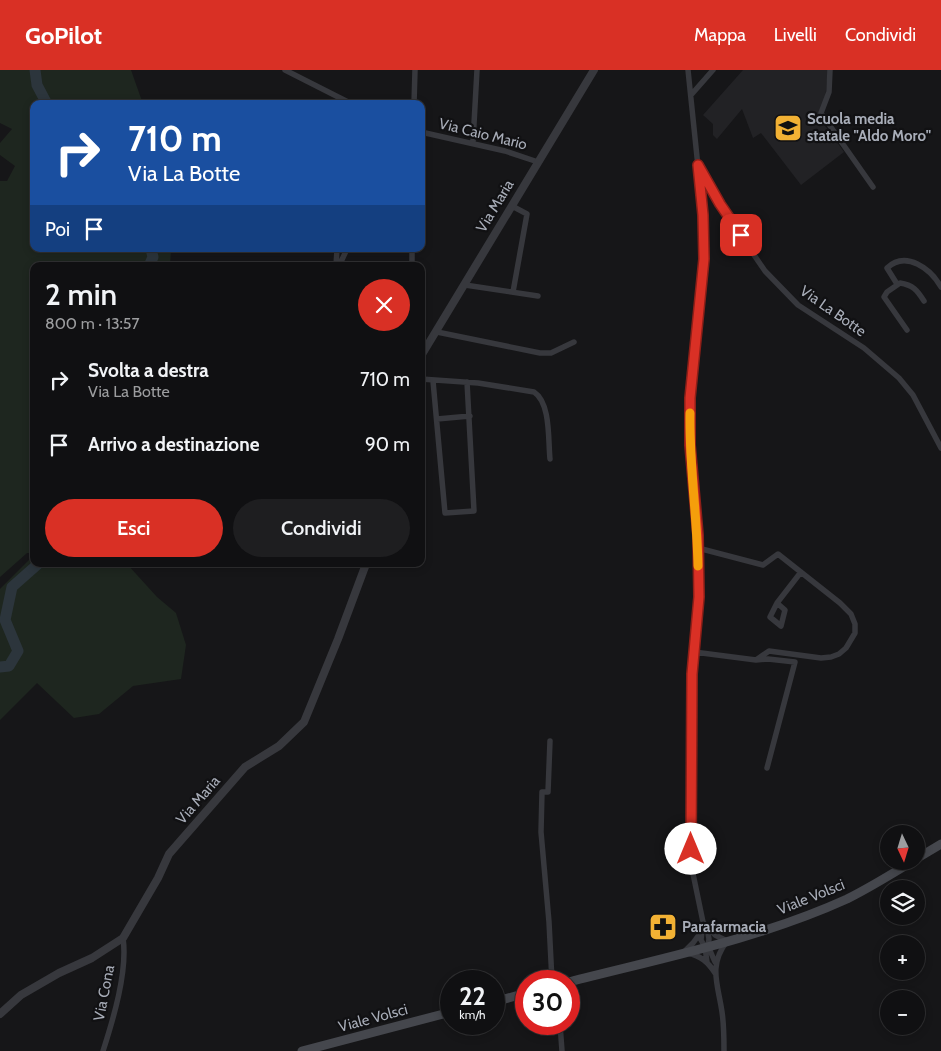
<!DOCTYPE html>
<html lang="it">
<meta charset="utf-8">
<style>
:root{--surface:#101012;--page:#1e1e20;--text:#f1f3f6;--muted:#9c9d9f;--line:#303032;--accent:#d93025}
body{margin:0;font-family:Cabin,sans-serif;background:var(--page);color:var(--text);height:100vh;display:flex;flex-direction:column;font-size:19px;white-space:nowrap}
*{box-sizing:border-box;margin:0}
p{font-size:16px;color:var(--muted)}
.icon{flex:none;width:28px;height:28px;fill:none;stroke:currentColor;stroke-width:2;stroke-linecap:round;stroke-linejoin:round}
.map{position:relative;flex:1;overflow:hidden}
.side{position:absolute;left:30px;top:192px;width:395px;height:305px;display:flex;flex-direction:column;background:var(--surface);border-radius:10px;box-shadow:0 2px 8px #0003,0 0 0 1px var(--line)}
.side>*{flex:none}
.hud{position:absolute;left:30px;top:30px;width:395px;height:152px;border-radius:10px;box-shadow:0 2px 8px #0003,0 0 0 1px var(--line);background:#1a4fa0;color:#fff;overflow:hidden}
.needle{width:32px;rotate:176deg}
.buttons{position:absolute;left:880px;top:755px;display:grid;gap:10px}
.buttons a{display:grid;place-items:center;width:45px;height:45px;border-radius:50%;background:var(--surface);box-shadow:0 2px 8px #0003,0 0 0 1px var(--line);font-size:25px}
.speed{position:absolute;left:440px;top:900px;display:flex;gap:10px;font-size:25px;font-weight:700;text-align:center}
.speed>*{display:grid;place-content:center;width:65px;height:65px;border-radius:50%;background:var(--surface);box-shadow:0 2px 8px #0003,0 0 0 1px var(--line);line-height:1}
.speed small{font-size:12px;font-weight:400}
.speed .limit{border:8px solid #d22;background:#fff;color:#111}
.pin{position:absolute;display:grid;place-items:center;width:42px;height:42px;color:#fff;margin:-21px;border-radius:10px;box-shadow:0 2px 8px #0006}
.me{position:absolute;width:55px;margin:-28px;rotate:0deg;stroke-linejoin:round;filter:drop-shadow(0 0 4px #0008)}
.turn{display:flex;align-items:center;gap:18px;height:105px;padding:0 15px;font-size:22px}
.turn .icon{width:65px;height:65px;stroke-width:2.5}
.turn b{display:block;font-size:35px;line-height:42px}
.then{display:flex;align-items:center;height:48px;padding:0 15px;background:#0003;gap:10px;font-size:19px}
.round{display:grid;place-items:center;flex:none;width:52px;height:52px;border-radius:26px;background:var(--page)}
.overview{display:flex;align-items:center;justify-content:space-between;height:85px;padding:0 15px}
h1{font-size:30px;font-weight:600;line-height:38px}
.cta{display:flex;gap:10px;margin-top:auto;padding:10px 15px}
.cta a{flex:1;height:58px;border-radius:30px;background:var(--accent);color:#fff;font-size:20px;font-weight:600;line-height:58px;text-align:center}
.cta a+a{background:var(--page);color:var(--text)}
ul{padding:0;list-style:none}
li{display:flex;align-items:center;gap:15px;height:65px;padding:0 15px}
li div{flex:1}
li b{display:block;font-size:19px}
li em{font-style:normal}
header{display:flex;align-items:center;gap:30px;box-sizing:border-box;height:70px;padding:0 25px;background:var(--accent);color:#fff}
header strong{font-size:24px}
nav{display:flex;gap:28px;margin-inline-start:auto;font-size:18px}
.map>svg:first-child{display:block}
</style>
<header>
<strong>GoPilot</strong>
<nav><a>Mappa</a><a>Livelli</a><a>Condividi</a></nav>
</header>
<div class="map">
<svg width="941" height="981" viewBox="0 0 941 981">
<rect width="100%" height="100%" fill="#161618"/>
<path fill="#222225" d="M743 0H828L825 31 818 46 844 82 801 115 761 63 753 68 742 39 717 69 713 65V54L703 45Z"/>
<path fill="#1e261f" d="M0 0H131L143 34H34V179H171L170 196H34V483H27L0 507V111H7L15 96 0 85V73L12 59 0 53Z
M32 487H34V494H127L157 527 176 543 186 575 181 609 133 616 99 644 74 648 37 613 0 650V519Z"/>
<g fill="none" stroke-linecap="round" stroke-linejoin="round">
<path stroke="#2c353c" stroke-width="11" d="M35 0 37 15 47 34
M149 196 153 187 151 179
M0 597 9 596 18 581 5 550 12 517 38 494"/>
<path stroke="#37383d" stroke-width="5.5" d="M285 0 352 34
M688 0 703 145V189L690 327 689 375 698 465 699 527 692 604 691 794 703 852 715 865 727 871C708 896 718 914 722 942 724 955 724 968 724 981
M830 0 829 22 821 43 873 117
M691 25 713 0
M414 34 415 0
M421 62 505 81 538 92
M473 72 477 0
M699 97 719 134 765 201 798 235 864 278 899 308 913 325 941 378
M512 136 527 144 513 222
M336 196 337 179
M339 196 347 179
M412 196V179
M897 214 887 198C906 180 931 199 941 217
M465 215 538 226
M907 260 884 227 887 222 900 213C913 215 917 220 924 231
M437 262 540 283H551L574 272
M421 309 478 313 534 322C551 333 548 371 550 389
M433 311 445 443 474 441 467 312
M437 349 470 346
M777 533 770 547 781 556 785 540 777 533 801 502
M694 582 756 590 769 581 821 588 831 587 839 584 846 578 855 563V554L851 544 840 533 778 484 763 495 698 478
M756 590 768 589 795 592 767 698
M550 671 548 722H542L541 762 549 852 552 911
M703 852 701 870 705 877 707 892
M707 858 709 869 708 876 715 892
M684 882 693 873 701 862
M688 883C701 886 708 892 715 903
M560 954 562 981
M103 981C113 950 128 901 123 868"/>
<path stroke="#37383d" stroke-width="8" d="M421 286 594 0
M0 944 21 925 59 903 92 888 123 868 158 808 169 784 245 697 279 676 304 652 338 569 366 494"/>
<path stroke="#45474d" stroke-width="9" d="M916 789 941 774
M569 912C662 888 759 869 847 829 869 818 892 804 913 791
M494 932 526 923
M302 981 451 942"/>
</g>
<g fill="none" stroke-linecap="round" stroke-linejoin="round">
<defs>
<path id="route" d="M691 779 692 604 699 527 698 465 690 375V328L704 189 703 145 698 95 720 134 741 165"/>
</defs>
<use href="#route" stroke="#8d1f18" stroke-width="12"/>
<use href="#route" stroke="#d93025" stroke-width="9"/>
<path stroke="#f59e0b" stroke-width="9" d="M690 343C689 394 697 444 698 496"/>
</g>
<defs>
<symbol id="school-square" viewBox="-11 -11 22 22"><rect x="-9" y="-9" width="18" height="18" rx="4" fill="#f2b134" stroke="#111113"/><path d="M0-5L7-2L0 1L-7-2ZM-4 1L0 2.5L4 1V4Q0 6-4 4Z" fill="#111"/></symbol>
<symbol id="pharmacy-square" viewBox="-11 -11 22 22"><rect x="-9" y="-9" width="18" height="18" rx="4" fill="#f2b134" stroke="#111113"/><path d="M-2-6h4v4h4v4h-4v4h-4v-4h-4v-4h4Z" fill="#111"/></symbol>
</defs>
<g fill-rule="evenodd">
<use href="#school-square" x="772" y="42" width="32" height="32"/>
<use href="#pharmacy-square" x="647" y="841" width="32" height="32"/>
</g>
<g text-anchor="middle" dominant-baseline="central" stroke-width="4.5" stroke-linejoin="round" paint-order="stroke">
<g font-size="15" font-weight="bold" fill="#a8adb8" stroke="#111113" text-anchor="start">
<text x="807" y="49">Scuola media<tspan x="807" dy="17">statale "Aldo Moro"</tspan></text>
<text x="682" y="857">Parafarmacia</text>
</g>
<g font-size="15" fill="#a8adb8" stroke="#111113">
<text transform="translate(483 64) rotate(14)">Via Caio Mario</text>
<text transform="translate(495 136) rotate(-59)">Via Maria</text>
<text transform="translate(833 241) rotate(35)">Via La Botte</text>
<text transform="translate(198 730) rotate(-49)">Via Maria</text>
<text transform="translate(811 827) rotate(-22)">Viale Volsci</text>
<text transform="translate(104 923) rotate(-79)">Via Cona</text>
<text transform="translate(373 948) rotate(-15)">Viale Volsci</text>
</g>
</g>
</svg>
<div class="buttons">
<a><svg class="needle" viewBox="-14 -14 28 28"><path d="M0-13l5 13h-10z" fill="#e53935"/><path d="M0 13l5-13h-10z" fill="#9c9d9f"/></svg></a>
<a><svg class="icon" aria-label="layers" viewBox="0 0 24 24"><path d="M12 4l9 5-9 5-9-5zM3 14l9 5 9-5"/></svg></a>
<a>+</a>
<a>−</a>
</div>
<div class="speed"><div>22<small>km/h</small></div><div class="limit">30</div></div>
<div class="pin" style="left:741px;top:165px;background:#d93025"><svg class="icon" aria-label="arrive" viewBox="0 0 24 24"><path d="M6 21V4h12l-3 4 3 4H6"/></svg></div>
<svg class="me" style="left:691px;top:779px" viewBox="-20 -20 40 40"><circle r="19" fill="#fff"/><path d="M0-13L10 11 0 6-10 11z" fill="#d93025"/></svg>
<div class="hud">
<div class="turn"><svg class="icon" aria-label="right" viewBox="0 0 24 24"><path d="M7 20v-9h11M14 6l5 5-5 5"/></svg><div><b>710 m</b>Via La Botte</div></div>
<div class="then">Poi<svg class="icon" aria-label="arrive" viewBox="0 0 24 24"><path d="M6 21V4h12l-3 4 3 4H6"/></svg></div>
</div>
<section class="side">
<div class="overview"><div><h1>2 min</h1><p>800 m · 13:57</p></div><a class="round" style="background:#d93025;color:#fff"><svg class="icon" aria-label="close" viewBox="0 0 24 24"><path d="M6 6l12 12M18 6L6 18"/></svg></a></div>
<ul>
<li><svg class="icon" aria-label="right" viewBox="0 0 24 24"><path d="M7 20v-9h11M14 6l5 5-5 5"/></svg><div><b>Svolta a destra</b><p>Via La Botte</p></div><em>710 m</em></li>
<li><svg class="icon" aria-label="arrive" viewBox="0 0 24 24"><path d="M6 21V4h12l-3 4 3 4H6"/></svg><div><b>Arrivo a destinazione</b></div><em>90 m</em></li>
</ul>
<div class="cta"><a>Esci</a><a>Condividi</a></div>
</section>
</div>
